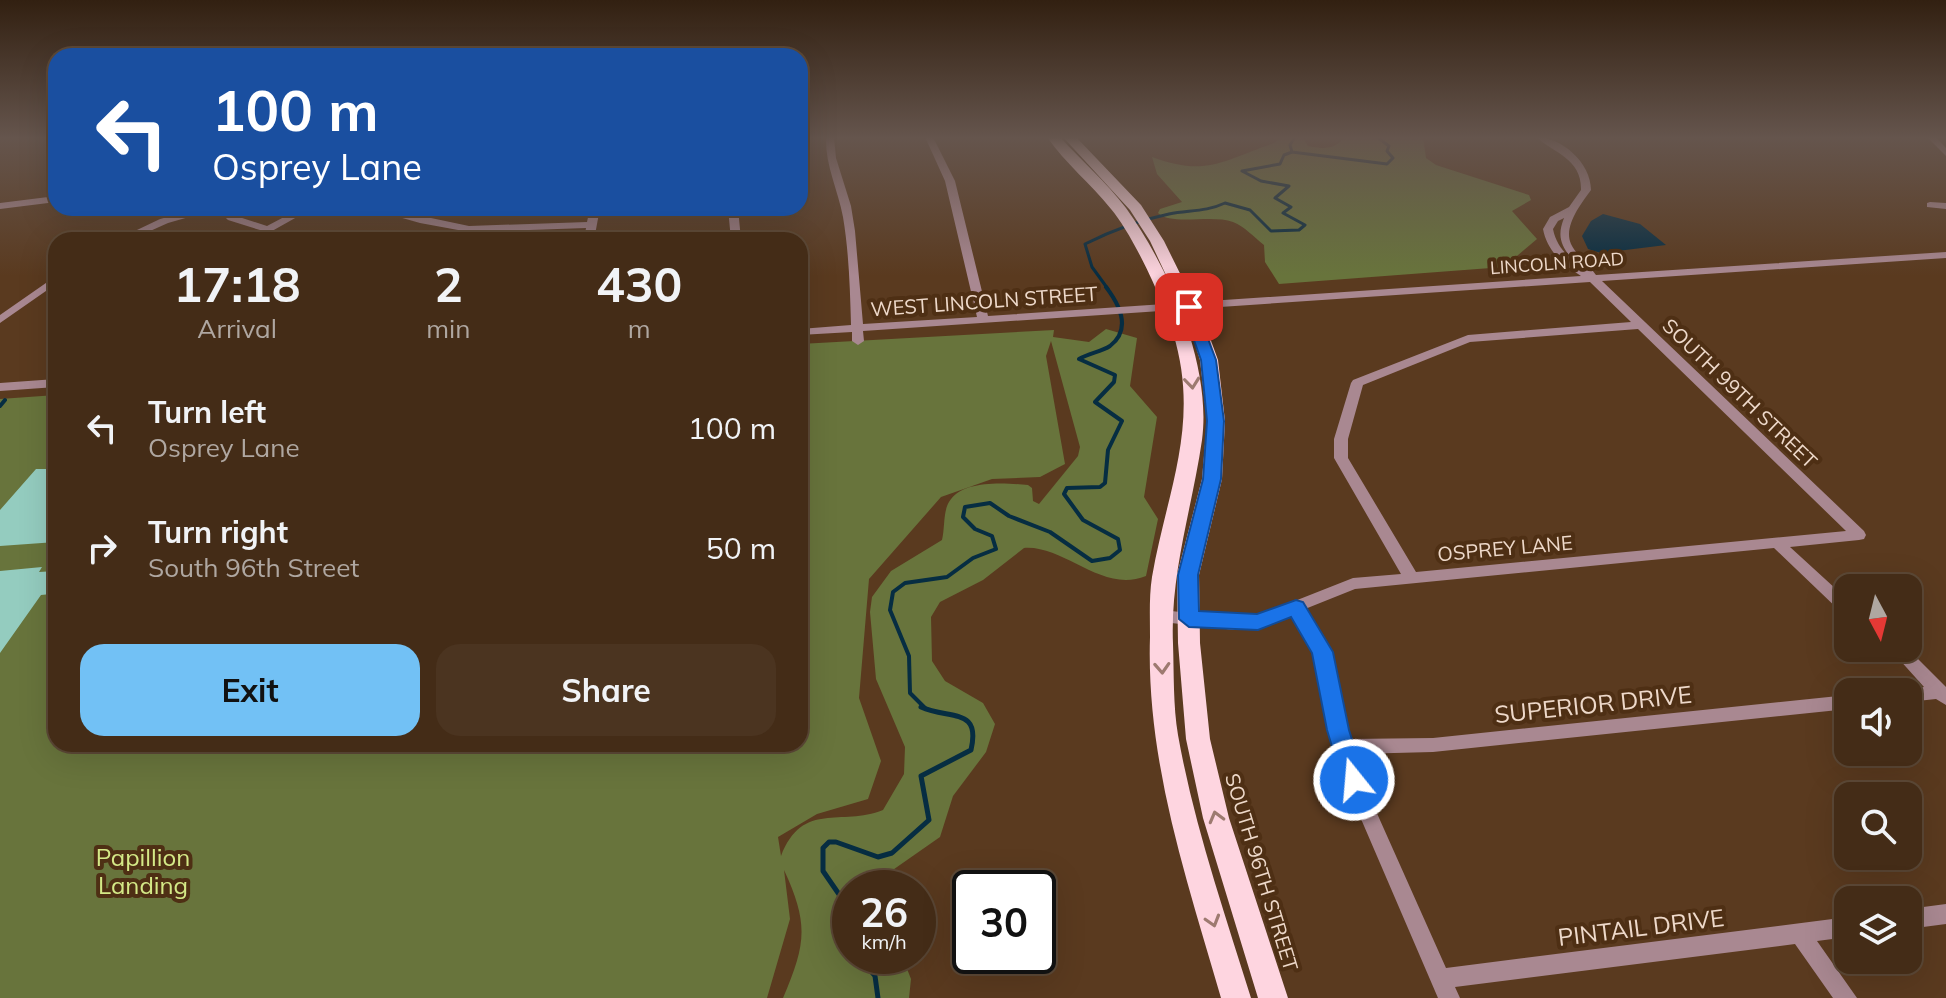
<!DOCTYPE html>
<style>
:root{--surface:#442c17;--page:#4b3420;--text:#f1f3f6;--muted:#afa7a1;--line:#5c4836;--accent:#72c1f5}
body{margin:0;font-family:Mulish,sans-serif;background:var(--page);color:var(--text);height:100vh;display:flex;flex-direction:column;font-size:30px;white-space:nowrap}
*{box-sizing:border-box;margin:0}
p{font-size:26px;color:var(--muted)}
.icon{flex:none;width:44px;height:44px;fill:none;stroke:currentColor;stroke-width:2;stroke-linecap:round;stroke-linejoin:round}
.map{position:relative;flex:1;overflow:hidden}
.side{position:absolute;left:48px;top:232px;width:760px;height:520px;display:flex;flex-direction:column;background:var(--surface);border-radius:24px;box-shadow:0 8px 32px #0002,0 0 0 2px var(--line)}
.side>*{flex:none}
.guide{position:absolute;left:48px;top:48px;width:760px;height:168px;border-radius:24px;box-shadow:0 8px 32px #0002,0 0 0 2px var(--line);background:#1a4fa0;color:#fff;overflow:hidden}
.needle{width:52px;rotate:173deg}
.buttons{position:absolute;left:1834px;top:574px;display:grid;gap:16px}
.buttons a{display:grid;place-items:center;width:88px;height:88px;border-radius:16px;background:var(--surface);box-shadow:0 8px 32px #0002,0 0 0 2px var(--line);font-size:40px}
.speed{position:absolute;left:832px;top:870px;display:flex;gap:16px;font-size:40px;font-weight:700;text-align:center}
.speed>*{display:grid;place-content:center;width:104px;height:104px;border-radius:50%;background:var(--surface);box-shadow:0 8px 32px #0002,0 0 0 2px var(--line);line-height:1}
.speed small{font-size:20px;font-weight:400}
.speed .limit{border:4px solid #111;border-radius:12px;background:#fff;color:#111}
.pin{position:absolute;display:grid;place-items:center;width:68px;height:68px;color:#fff;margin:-34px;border-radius:16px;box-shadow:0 4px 12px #0006}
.me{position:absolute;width:88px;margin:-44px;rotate:343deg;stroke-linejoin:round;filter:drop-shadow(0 0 6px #0008)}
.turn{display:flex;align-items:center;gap:28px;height:168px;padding:0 32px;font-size:36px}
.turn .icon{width:104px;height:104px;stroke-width:2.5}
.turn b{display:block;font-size:56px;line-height:68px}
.eta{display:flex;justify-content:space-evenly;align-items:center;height:136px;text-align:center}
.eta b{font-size:48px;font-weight:700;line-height:56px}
.cta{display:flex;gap:16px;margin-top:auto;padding:16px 32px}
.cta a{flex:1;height:92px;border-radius:24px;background:var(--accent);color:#111;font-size:32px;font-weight:700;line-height:92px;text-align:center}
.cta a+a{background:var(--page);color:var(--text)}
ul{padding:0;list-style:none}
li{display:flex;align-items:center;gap:24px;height:120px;padding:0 32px}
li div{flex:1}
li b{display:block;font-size:30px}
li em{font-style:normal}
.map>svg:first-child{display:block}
</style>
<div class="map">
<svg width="1946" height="998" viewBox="0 0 1946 998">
<rect width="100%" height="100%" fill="#5a3a1f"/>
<path fill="#68743c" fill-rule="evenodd" d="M1281 137H1302L1308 146C1322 149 1336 150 1344 137H1423L1426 158 1436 165 1529 195 1531 200 1512 211 1537 239 1504 267 1279 284 1265 262 1264 245C1254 237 1245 227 1233 222 1212 214 1171 226 1158 213L1160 209 1182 202 1157 174 1152 157C1206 177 1222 161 1274 143Z
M1106 329 1137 338 1130 386 1157 417 1144 497 1158 519 1146 576C1102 594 1065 545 1024 548L983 580 940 602 931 617 932 661 945 681 983 703 995 724 986 752 953 796 940 837 887 874 879 888H850V956H902L911 979 909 998H783C806 944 809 924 784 870L790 919 767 998H0V399L56 395V744H800V344L1054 330 1053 337 1089 342ZM1051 341 1080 447 1078 456 1039 504 1033 501 1032 488 1028 485C1006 483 962 479 949 502 943 512 945 528 942 540L891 571 872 597 870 612 876 679 905 747 904 774 883 810C841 827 803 800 781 856L778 837 817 814 868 799 881 761 859 698 869 579 941 497 992 479 1040 477 1065 464 1046 356Z"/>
<path fill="#062d42" d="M1603 214 1640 224 1666 245 1601 253 1588 249 1582 236 1591 221Z"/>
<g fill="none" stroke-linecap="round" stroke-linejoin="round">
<path stroke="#062d42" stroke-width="3" d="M1292 152 1290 145 1295 137
M1108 289 1092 267 1085 244C1111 231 1140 220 1169 214 1189 210 1206 212 1225 203L1250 210 1271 231 1299 230 1305 225 1283 213 1291 207 1275 198 1289 186 1261 181 1242 171 1280 164 1284 155 1292 152 1387 164 1393 158 1387 151 1389 146 1377 137"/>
<path stroke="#062d42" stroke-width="4" d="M0 406 5 400
M926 709 910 693 909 656 890 610 893 592 905 583 947 577 973 558 996 549 992 536 975 529 963 517 965 507 990 503 1009 516 1050 532 1092 561 1110 558 1120 550 1118 539 1083 520 1064 494 1067 488 1100 487 1105 483 1108 450 1122 421 1095 402 1114 382 1115 375 1079 359C1089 353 1101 352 1110 346 1132 329 1119 304 1106 287"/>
<path stroke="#062d42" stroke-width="5" d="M850 950 841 937 845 903 823 871V848L829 842H836L878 857 892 853 929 820 921 776 971 750C981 707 950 720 921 707
M858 956 875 976 878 998"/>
</g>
<path fill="#94ccbf" d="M56 458V542L0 546V510L36 469H48Z
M42 567 39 572 56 571V587L51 594 41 595 0 653V571Z"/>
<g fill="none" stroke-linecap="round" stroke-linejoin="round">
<path fill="#a98891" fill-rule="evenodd" d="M826 137H834L836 158 851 206 855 231 863 324 977 317 945 181 925 137H933L955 181 988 316 1581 276C1563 264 1547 251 1543 229L1550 217 1569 207 1581 190C1582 159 1554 153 1536 137 1562 137 1591 163 1591 190 1581 204 1563 226 1571 244 1576 255 1589 265 1596 275L1946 252V258L1602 281 1864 531 1866 535 1864 539 1859 540 1790 547 1848 600V615L1842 613 1774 548 1355 589 1305 609 1330 652 1350 739 1433 738 1848 695V709L1433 752 1355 754 1367 791 1446 968 1848 917V937L1817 941 1857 998H1833L1795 944 1455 987 1460 998H1438L1349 791 1329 730 1314 653 1292 615 1258 628 1235 630 1162 622 1156 620 1154 616 1156 612 1162 610 1235 618 1257 616 1353 578 1401 574 1334 458V439L1351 383 1353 380 1468 335 1631 322 1590 282 863 331 864 341 858 345 852 341V332L800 335V329L851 325C850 289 849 253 843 217 838 190 825 165 826 137ZM1564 218C1556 238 1562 248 1576 263 1564 253 1556 244 1553 229L1558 221ZM1638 329 1846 531 1416 572 1348 458V439L1363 385 1470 342Z
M1927 137H1936L1946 148V156Z
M56 196V202L0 209V203Z
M1930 202 1946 203V209L1927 207V203Z
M202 208H227L236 216 267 226 301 208H313L256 240H243L260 230 228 220 217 209 168 223 130 240H116L160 219Z
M367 208H386L420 215 433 208H445L431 218 469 226 587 222 590 208H600L594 240H584L586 228 469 232 420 223Z
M728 208H738L741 240H731Z
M56 276V284L0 323V315Z
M56 379V387L0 391V383Z
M1889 648H1907L1946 687V705L1936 699 1908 702V692H1901L1902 690 1924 687Z
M1946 904V924L1908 929V909Z"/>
<path fill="#fed5e0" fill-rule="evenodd" d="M1047 137H1060C1081 160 1107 183 1126 208 1169 268 1212 365 1202 440 1192 509 1170 573 1173 644 1174 673 1173 706 1178 735 1194 825 1224 911 1251 998H1221C1187 880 1146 762 1150 637 1150 618 1149 596 1152 577 1167 490 1201 424 1173 333 1163 300 1133 235 1111 209 1091 184 1065 163 1047 137Z
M1063 137H1076L1141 205 1164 241 1205 324 1218 360 1225 421 1222 479 1199 575 1200 643 1210 739 1229 818 1288 998H1258L1203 818 1186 739 1178 643 1177 575 1202 479 1207 421 1200 360 1189 324 1150 241 1130 210Z"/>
</g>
<defs><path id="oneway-chevron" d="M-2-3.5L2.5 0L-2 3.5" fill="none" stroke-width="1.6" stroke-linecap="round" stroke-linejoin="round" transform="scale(2)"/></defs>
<g stroke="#9d7a70">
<use href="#oneway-chevron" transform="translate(1192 383) rotate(84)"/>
<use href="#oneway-chevron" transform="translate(1162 668) rotate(87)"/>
<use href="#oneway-chevron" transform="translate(1216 817) rotate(-105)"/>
<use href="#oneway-chevron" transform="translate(1213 921) rotate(73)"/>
</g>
<linearGradient id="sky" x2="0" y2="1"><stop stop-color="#322011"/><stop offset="0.5" stop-color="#65554d"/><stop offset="1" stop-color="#65554d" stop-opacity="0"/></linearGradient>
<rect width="1946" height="276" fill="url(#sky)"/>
<path fill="#1a73e8" stroke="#114b97" stroke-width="2" d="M1184 304 1196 307 1216 360 1224 421 1221 479 1198 575 1199 611 1257 614 1296 600 1303 602 1333 652 1349 730 1365 780 1362 787 1354 790 1345 787 1342 780 1327 730 1312 653 1291 617 1258 630 1189 627 1179 619 1178 575 1203 479 1207 421 1201 360 1182 307Z"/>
<g text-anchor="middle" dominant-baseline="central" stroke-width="8" stroke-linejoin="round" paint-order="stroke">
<g font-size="18" fill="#eed9ca" stroke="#4e2f14">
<text transform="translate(1557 263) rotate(-4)">LINCOLN ROAD</text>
</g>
<g font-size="20" fill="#eed9ca" stroke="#4e2f14">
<text transform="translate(984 301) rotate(-4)">WEST LINCOLN STREET</text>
<text transform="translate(1740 393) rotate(44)">SOUTH 99TH STREET</text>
<text transform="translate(1505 548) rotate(-5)">OSPREY LANE</text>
<text transform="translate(1262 872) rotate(73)">SOUTH 96TH STREET</text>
</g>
<g font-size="24" fill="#eed9ca" stroke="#4e2f14">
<text transform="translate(1593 704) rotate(-6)">SUPERIOR DRIVE</text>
<text transform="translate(1641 927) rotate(-7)">PINTAIL DRIVE</text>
</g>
<g font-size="24" fill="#d4e987" stroke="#4e2f14">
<text x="143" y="857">Papillion<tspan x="143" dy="28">Landing</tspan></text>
</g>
</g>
</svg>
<div class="buttons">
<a><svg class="needle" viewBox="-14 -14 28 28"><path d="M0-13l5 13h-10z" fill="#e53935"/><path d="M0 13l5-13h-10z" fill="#afa7a1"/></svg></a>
<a><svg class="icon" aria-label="sound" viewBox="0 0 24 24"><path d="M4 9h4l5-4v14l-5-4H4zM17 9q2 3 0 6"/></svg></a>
<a><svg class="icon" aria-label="search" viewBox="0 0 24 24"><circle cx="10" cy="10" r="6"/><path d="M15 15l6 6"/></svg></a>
<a><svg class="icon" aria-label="layers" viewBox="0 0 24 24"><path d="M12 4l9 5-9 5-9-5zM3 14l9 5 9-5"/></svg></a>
</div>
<div class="speed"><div>26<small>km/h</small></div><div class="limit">30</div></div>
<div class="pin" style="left:1189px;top:307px;background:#d93025"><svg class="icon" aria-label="arrive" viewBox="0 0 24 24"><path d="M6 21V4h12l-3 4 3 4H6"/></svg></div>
<svg class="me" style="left:1354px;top:780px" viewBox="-20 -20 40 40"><circle r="17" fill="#1a73e8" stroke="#fff" stroke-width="3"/><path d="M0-11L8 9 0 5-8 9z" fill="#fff"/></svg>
<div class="guide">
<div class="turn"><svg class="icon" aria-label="left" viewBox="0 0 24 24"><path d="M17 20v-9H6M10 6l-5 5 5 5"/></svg><div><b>100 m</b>Osprey Lane</div></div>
</div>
<section class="side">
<div class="eta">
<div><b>17:18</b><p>Arrival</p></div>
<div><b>2</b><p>min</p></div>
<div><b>430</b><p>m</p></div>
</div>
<ul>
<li><svg class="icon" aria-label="left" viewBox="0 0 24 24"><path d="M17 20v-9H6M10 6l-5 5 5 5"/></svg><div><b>Turn left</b><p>Osprey Lane</p></div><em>100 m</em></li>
<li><svg class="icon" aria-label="right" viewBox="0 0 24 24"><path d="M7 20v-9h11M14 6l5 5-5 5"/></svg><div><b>Turn right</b><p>South 96th Street</p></div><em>50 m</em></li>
</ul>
<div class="cta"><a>Exit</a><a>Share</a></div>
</section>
</div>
